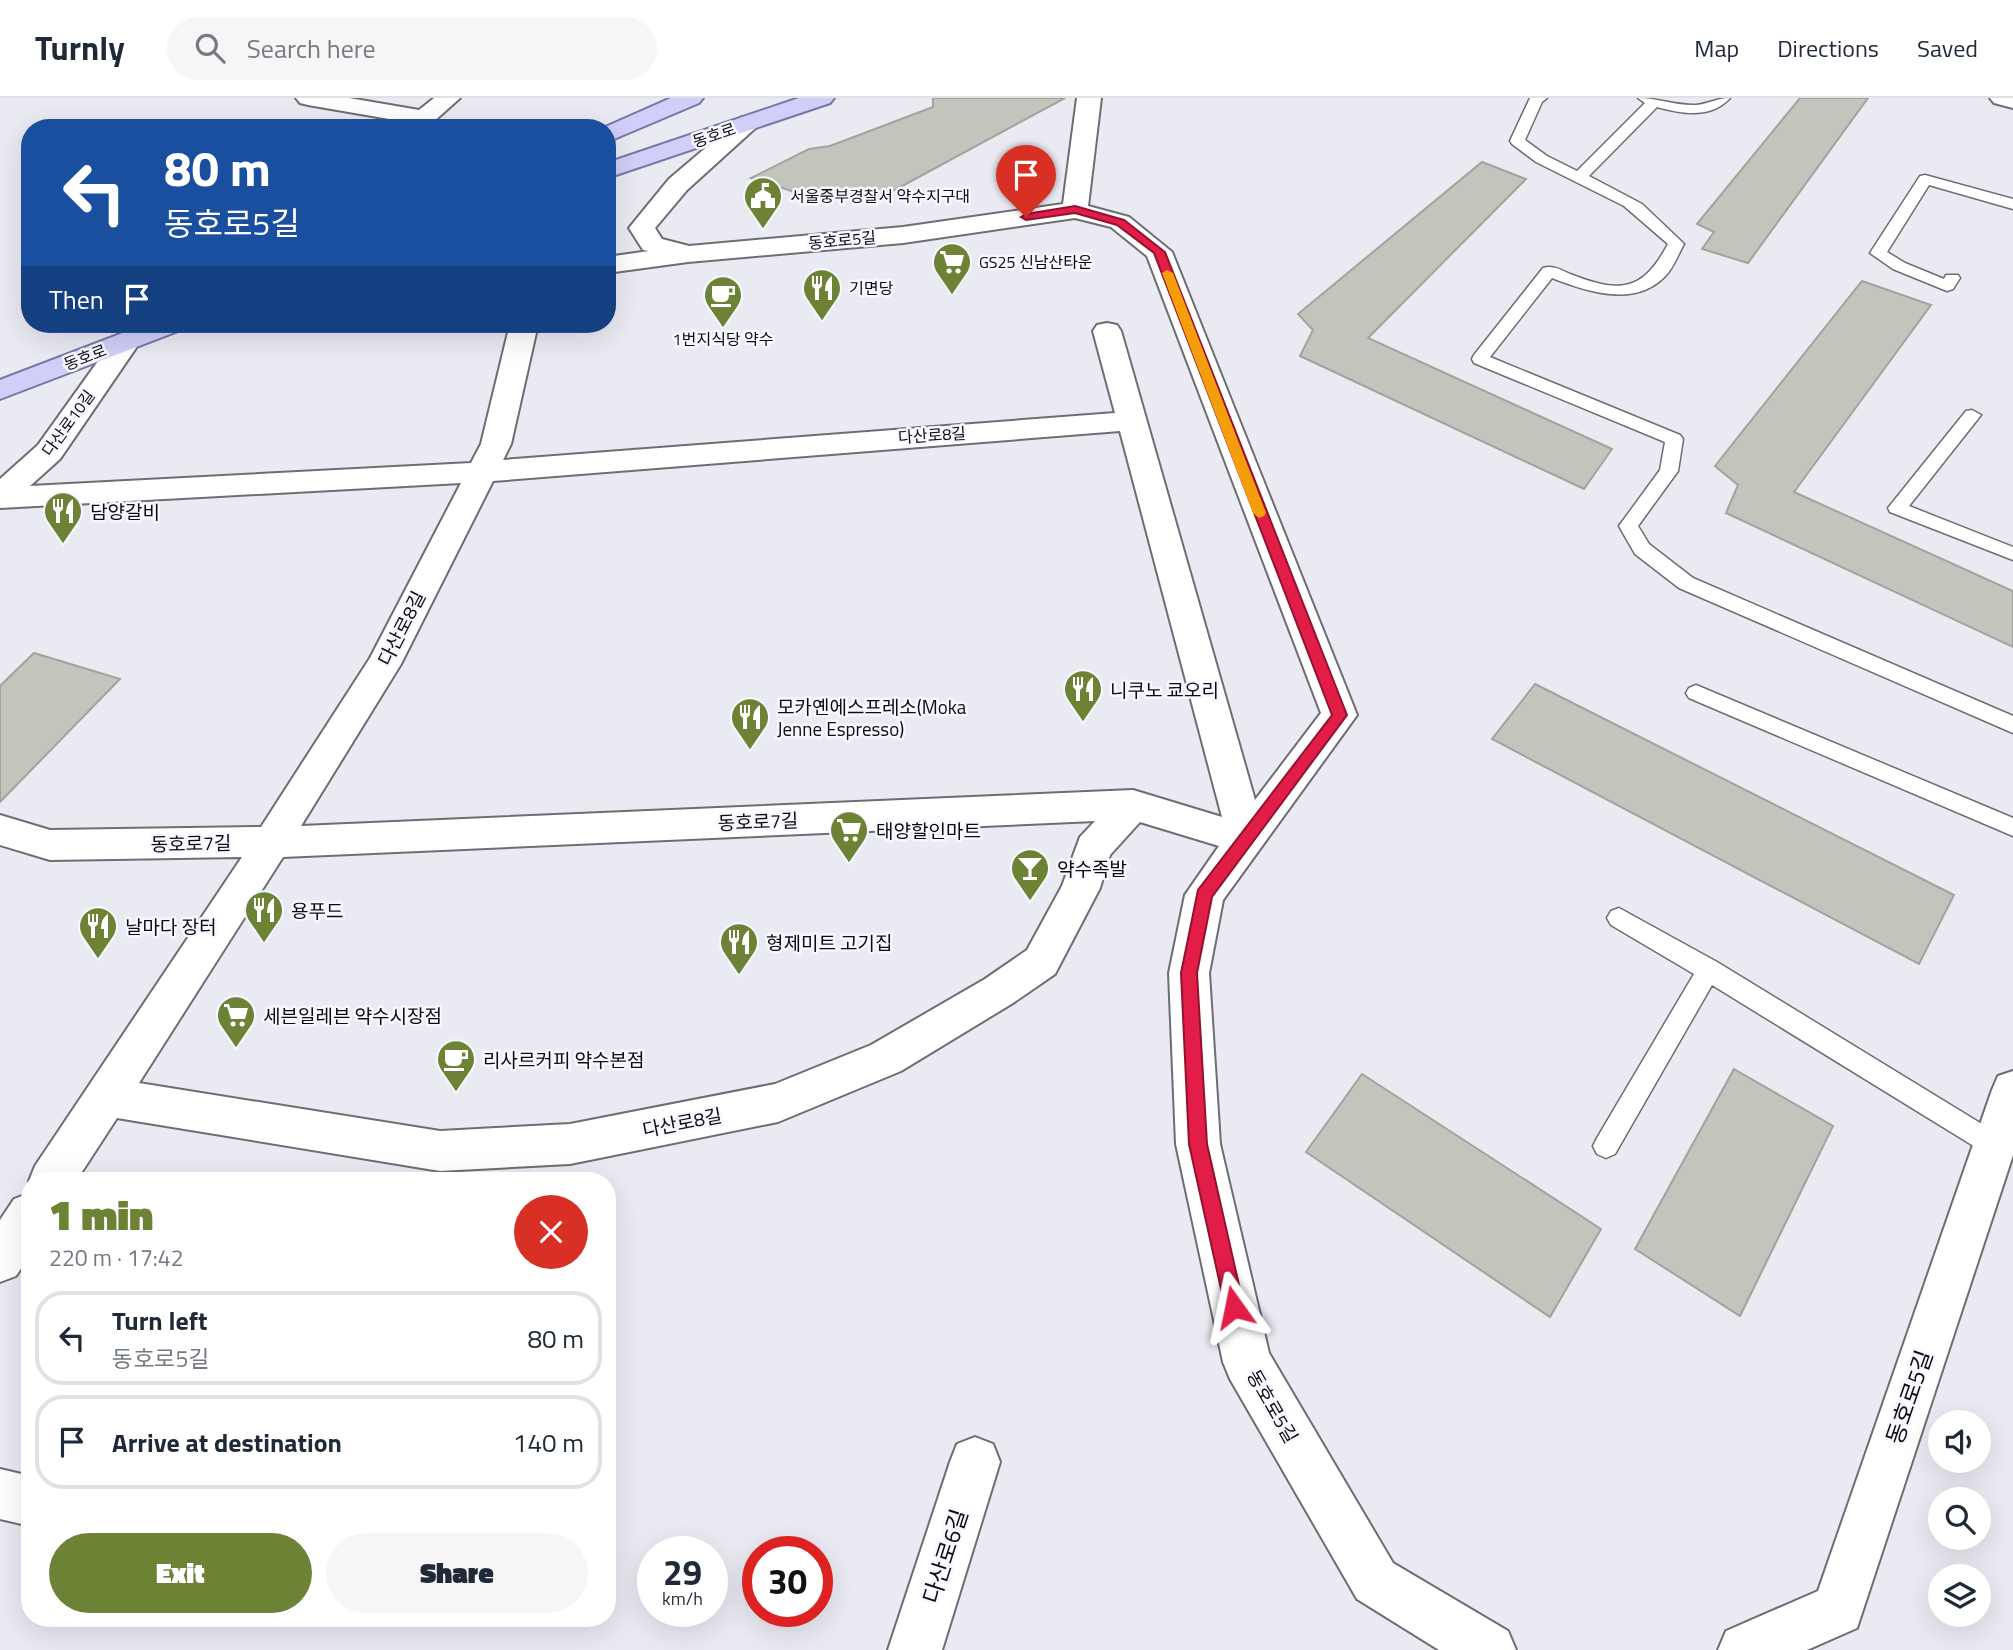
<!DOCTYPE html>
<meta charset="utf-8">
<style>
:root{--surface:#fff;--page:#f6f6f7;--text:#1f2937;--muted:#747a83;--line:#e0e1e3;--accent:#6c8335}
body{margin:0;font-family:"Titillium Web","Noto Sans KR",sans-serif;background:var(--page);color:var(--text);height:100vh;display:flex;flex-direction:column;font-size:26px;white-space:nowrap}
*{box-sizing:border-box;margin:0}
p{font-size:23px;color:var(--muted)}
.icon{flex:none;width:38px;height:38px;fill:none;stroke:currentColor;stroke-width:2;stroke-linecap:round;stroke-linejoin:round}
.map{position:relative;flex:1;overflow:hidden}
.drawer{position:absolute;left:21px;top:1074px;width:595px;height:455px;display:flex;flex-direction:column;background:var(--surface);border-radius:28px;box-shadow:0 7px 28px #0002}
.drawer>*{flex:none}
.banner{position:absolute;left:21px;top:21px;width:595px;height:214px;border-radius:28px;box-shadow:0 7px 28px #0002;background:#1a4fa0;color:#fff;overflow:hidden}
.controls{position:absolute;left:1928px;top:1312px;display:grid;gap:14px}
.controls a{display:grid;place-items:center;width:63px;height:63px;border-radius:50%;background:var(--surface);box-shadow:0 7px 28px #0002;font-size:35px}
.speed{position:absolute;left:637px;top:1438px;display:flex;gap:14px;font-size:35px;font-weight:700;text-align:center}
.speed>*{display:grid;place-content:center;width:91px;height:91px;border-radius:50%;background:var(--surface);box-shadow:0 7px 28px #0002;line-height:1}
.speed small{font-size:18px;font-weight:400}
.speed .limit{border:10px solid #d22;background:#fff;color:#111}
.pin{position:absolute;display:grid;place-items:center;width:60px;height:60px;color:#fff;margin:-72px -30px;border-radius:50% 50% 50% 0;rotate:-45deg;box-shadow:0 0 7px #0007}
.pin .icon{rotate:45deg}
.me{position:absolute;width:77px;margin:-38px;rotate:348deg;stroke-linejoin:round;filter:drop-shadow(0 0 5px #0008)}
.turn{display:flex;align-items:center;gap:24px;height:147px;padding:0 28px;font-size:32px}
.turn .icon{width:91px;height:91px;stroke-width:2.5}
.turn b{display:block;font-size:49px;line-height:60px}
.then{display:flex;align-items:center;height:66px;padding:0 28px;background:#0003;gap:14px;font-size:26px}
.round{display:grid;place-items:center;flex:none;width:74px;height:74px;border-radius:37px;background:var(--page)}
.headline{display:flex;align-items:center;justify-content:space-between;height:119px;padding:0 28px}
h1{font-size:42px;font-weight:800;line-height:52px;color:var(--accent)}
.button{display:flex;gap:14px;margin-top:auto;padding:14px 28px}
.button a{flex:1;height:80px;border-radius:42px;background:var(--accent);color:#fff;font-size:28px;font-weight:800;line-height:80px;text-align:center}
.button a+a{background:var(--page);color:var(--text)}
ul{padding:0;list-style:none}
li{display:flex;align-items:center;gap:21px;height:94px;margin:0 14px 10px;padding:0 14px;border:4px solid var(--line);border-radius:28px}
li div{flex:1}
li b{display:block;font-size:26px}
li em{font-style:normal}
header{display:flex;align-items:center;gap:42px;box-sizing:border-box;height:98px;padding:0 35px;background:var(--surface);border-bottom:2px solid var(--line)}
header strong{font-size:33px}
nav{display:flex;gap:38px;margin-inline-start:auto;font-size:24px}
.search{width:490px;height:63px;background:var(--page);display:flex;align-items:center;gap:18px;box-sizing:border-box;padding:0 24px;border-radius:38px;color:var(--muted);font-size:26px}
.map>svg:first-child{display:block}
</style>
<header>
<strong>Turnly</strong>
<div class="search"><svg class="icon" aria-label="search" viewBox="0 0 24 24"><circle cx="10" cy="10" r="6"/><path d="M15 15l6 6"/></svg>Search here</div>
<nav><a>Map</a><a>Directions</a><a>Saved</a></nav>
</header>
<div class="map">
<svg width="2013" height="1552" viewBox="0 0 2013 1552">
<rect width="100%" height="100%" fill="#eaeaf3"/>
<path fill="#c2c5bc" stroke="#a1a49c" stroke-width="2" d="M933 0H1065L878 101 862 93 835 100H813L751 80 809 51 830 48 933 9Z
M1800 0H1868L1748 165 1702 151 1714 134 1697 126Z
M1482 64 1526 81 1368 240 1612 351 1584 391 1300 258 1313 232 1298 216Z
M1862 183 1931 207 1794 394 2013 493V549L1726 415 1738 387 1715 368Z
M34 555 120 581 0 704V588Z
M1535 586 1954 797 1919 866 1492 641Z
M1734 971 1833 1028 1740 1218 1635 1151Z
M1362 976 1601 1131 1550 1219 1306 1054Z"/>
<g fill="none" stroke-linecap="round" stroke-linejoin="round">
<defs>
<path id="lane" d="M1530 0H1547L1542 4 1525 42 1547 58 1577 73 1645 5 1638 0C1658 0 1676 8 1696 7 1709 6 1716 0 1730 0 1711 21 1682 16 1657 9L1589 78 1642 106 1681 143 1684 146C1679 155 1675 166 1668 175 1638 211 1588 194 1552 180L1490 259 1680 337 1683 341 1678 373 1638 428 1649 446 1693 480 2013 618V635L1679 490 1635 456 1619 428 1660 372 1665 344 1474 265 1472 261 1474 257 1543 170C1553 167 1561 172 1570 176 1619 195 1642 195 1668 146L1624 108 1536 64 1512 46 1510 43Z
M1925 77 2013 101V111L1929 87 1887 154 1905 165 1944 181 1946 177H1958L1960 180 1953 191 1947 193 1893 171 1870 155 1920 78Z
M1972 312 1981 317 1909 408 2013 449V462L1890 414 1888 410 1966 313Z
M1696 587 2013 720V738L1689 600 1686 595 1689 590Z
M1619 810 1717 864 2003 1039 2007 1047 2003 1055 1994 1059 1985 1055 1712 887 1615 1056 1606 1060 1597 1056 1593 1048 1597 1040 1694 876 1611 827 1607 820 1611 813Z"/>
<path id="street" d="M296 0H349L419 12 434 0H460L432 25 424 27 308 7 300 5Z
M1077 0H1101L1088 108 1129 119 1172 154 1357 617 1223 802 1209 875 1220 1046 1269 1255 1393 1465 1508 1533 1516 1552H1439L1357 1501 1230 1281 1223 1264 1176 1046 1169 875 1185 797 1219 748 1140 724 1110 757 1100 790 1055 876 1013 905 901 973 778 1024 570 1066 440 1073 117 1020 76 1083 30 1085 29 1083 35 1068 242 759 50 762 0 747V717L50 732 261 729 370 560 461 385 0 410V381L38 347 116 238 126 236 136 238 140 244 60 361 30 388 471 365 481 346 510 226H538L511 346 503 362 1115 315 1093 233 1097 227 1107 225 1117 227 1121 233 1255 702 1321 615 1147 158 1111 129 1075 120 903 145 688 164 607 175V159L649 153 643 152 629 130 669 81 742 19H758L762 24 687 92 655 130 662 141 689 148 903 129 1063 106ZM1120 333 1222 719 1133 692 301 728 401 566 493 383ZM1095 723 1080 739 1062 788 1027 852 985 881 871 947 775 986 570 1026 440 1033 139 985 283 759Z
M1990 0H2013V10L1994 5Z
M2013 973V1057L1857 1530 1807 1552H1718L1726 1533 1818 1493 1992 992 1998 978Z
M30 1095V1157L16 1178 0 1184V1122L14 1101Z
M975 1339 993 1346 1000 1364 942 1552H888L950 1364 957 1346Z
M0 1371 30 1378V1428L0 1421Z"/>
<path id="primary" d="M671 0H703L699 5 607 44V30H603Z
M799 0H834L830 5 607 80V65Z
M146 226H185L181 232 0 301V282Z"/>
</defs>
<use href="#lane" stroke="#6d6d74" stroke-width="3"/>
<use href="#street" stroke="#6d6d74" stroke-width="4"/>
<use href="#primary" stroke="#7876a4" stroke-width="4"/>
<use href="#lane" fill="#fff" fill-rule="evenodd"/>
<use href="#street" fill="#fff" fill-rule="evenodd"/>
<use href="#primary" fill="#d1cff9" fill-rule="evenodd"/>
</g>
<path fill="#e11d48" stroke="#92132f" stroke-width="2" d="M1075 108 1124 122 1165 154 1347 617 1212 799 1197 875 1207 1046 1244 1209 1241 1216 1234 1219 1227 1216 1225 1209 1189 1046 1181 875 1198 792 1332 617 1154 155 1117 127 1075 115 1026 122 1021 119 1026 116Z"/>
<path fill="#f59e0b" d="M1167 172 1173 175 1266 415 1264 418 1259 420 1253 415 1162 175Z"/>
<defs>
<symbol id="civic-pin" viewBox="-11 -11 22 30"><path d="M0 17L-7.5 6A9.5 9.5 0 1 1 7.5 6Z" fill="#6c8335" stroke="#f7f8ff"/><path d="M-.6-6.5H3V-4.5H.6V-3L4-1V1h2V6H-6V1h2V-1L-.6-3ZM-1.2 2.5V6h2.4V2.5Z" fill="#fff"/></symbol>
<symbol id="supermarket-pin" viewBox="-11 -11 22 30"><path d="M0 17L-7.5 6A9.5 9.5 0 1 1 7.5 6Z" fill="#6c8335" stroke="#f7f8ff"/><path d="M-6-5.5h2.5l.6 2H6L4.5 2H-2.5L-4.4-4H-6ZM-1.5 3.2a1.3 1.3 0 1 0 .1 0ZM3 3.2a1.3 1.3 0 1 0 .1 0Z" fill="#fff"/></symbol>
<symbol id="restaurant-pin" viewBox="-11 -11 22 30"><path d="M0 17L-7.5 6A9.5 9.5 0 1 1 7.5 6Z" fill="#6c8335" stroke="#f7f8ff"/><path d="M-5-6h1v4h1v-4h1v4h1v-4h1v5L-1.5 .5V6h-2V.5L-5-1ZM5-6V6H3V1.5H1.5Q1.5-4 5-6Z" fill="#fff"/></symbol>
<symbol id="cafe-pin" viewBox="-11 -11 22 30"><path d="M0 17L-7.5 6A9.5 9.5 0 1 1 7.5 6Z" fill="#6c8335" stroke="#f7f8ff"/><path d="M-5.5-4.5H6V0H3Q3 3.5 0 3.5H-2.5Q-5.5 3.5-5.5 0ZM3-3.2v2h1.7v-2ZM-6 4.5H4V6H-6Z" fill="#fff"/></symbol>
<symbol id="bar-pin" viewBox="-11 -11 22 30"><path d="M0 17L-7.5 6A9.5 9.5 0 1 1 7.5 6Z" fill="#6c8335" stroke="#f7f8ff"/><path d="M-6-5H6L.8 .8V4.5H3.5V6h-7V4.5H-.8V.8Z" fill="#fff"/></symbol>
</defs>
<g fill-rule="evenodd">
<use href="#civic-pin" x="741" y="76" width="44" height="60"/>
<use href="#supermarket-pin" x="930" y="142" width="44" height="60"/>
<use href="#restaurant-pin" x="800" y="168" width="44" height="60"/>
<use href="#cafe-pin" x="701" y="175" width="44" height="60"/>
<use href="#restaurant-pin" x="41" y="391" width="44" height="60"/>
<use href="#restaurant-pin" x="1061" y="569" width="44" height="60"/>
<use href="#restaurant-pin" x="728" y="597" width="44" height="60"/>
<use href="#supermarket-pin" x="827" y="710" width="44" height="60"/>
<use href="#bar-pin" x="1008" y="748" width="44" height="60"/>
<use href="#restaurant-pin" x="242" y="790" width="44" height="60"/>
<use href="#restaurant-pin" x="76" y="806" width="44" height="60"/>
<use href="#restaurant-pin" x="717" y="822" width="44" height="60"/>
<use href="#supermarket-pin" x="214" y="895" width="44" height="60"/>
<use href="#cafe-pin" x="434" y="939" width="44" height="60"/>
</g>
<g text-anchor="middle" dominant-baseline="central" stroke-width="5" stroke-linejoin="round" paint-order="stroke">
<g font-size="16" fill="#0c0c0f" stroke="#f7f8ff">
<text transform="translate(714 37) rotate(-19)">동호로</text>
<text transform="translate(842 142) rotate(-5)">동호로5길</text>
<text transform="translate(85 259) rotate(-21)">동호로</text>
<text transform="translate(68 325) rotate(-54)">다산로10길</text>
<text transform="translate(932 337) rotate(-4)">다산로8길</text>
</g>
<g font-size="16" fill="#0c0c0f" stroke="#f7f8ff" text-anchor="start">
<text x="790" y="98">서울중부경찰서 약수지구대</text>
<text x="979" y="164">GS25 신남산타운</text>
<text x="849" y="190">기면당</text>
<text x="723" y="241" text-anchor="middle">1번지식당 약수</text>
</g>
<g font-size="19" fill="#0c0c0f" stroke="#f7f8ff" text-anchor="start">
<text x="90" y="413">담양갈비</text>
<text x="1110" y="591">니쿠노 쿄오리</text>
<text x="777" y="608">모카옌에스프레소(Moka<tspan x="777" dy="22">Jenne Espresso)</tspan></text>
<text x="876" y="732">태양할인마트</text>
<text x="1057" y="770">약수족발</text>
<text x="291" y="812">용푸드</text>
<text x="125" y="828">날마다 장터</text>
<text x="766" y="844">형제미트 고기집</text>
<text x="263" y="917">세븐일레븐 약수시장점</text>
<text x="483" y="961">리사르커피 약수본점</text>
</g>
<g font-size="19" fill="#0c0c0f" stroke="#f7f8ff">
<text transform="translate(401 530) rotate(-63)">다산로8길</text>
<text transform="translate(758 723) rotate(-2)">동호로7길</text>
<text transform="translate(191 745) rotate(-1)">동호로7길</text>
<text transform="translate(682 1024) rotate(-11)">다산로8길</text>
<text transform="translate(1273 1308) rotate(60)">동호로5길</text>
</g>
<g font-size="23" fill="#0c0c0f" stroke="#f7f8ff">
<text transform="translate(1909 1299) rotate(-71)">동호로5길</text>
<text transform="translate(945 1458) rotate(-72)">다산로6길</text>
</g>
</g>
</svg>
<div class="controls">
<a><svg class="icon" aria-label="sound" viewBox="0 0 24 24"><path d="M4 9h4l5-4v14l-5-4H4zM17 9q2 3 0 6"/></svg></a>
<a><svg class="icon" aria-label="search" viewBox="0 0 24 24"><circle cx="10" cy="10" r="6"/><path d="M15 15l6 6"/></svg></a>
<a><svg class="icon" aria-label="layers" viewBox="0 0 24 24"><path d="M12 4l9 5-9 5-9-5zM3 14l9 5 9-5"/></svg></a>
</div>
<div class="speed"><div>29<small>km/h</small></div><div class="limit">30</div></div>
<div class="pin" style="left:1026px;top:119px;background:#d93025"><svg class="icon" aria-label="arrive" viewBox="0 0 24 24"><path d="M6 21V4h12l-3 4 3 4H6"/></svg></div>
<svg class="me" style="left:1234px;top:1209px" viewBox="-20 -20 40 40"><path d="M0-17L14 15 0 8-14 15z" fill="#e11d48" stroke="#fff" stroke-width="4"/></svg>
<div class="banner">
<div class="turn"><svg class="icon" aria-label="left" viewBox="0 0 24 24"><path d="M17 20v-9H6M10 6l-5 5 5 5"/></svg><div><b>80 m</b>동호로5길</div></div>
<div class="then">Then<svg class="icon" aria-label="arrive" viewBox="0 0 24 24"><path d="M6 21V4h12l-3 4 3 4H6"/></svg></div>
</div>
<section class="drawer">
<div class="headline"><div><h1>1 min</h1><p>220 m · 17:42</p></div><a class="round" style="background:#d93025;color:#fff"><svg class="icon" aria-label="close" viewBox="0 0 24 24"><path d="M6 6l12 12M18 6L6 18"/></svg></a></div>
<ul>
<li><svg class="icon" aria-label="left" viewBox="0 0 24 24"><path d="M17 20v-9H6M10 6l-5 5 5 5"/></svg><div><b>Turn left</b><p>동호로5길</p></div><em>80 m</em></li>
<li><svg class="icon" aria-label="arrive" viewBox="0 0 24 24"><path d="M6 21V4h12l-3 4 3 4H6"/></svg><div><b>Arrive at destination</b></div><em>140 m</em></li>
</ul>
<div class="button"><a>Exit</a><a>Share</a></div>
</section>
</div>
